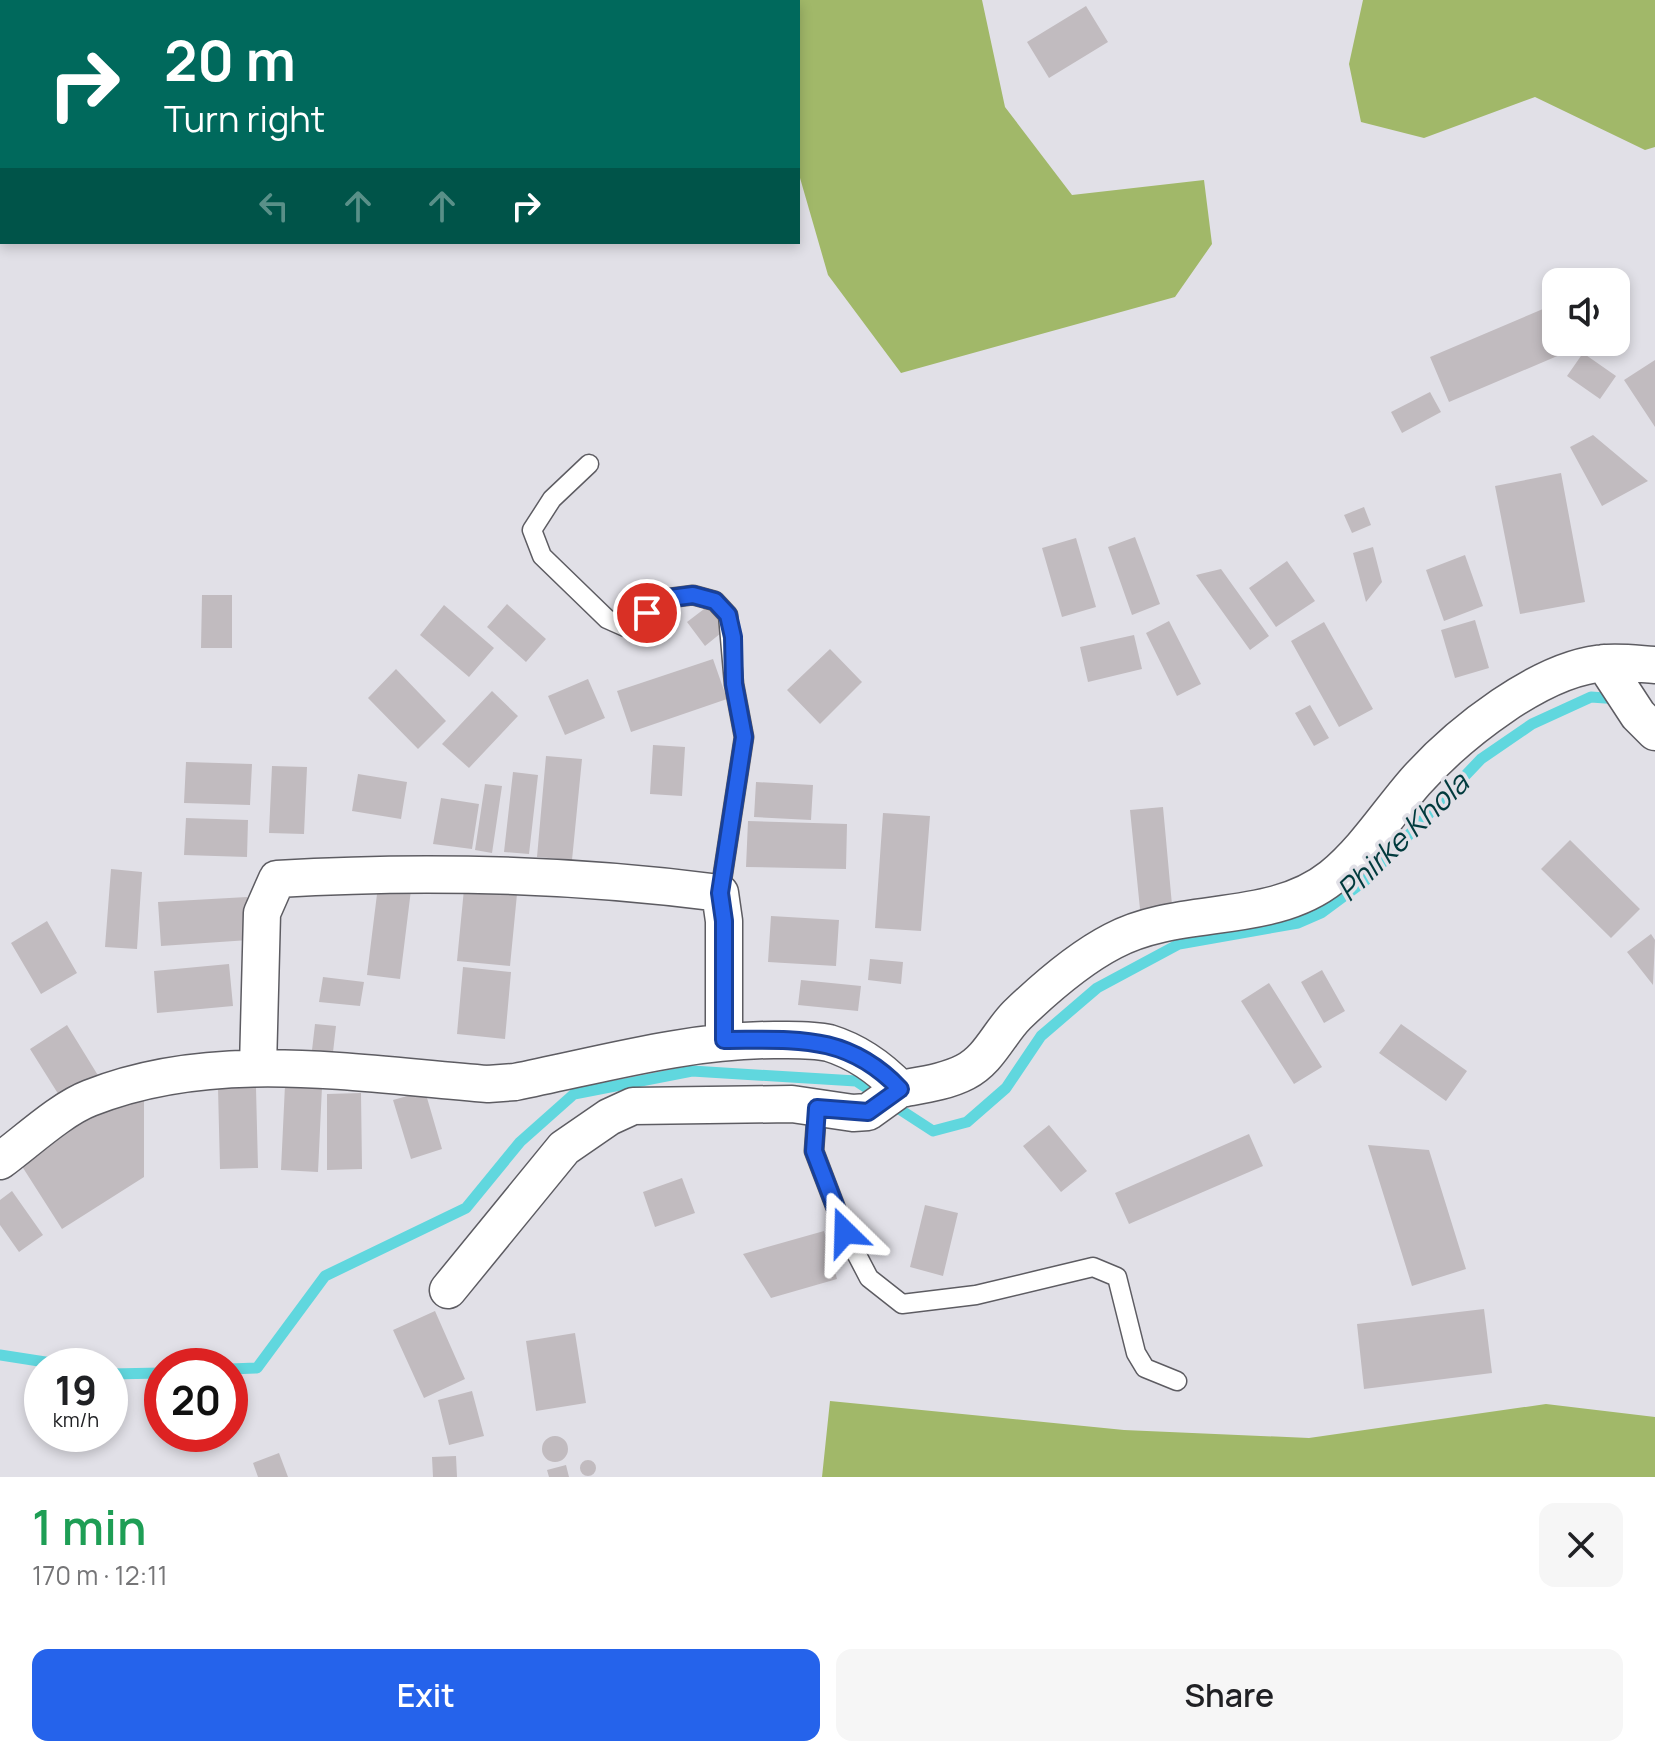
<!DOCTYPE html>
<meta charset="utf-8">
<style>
:root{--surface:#fff;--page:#f6f6f6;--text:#202124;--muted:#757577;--accent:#2563eb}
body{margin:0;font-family:Manrope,sans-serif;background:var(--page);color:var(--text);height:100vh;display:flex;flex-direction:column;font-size:30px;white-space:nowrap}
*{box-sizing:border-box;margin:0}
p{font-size:26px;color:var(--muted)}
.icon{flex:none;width:44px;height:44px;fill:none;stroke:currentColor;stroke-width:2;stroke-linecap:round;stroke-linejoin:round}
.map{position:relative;height:1477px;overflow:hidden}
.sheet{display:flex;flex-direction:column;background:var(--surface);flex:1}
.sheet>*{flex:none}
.banner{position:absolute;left:0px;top:0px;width:800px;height:244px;box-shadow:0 4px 12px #0003;background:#00695c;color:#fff;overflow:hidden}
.tools{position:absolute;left:1542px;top:268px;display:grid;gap:16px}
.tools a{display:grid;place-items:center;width:88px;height:88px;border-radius:16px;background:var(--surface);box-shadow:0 4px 12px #0003;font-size:40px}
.speed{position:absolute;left:24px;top:1348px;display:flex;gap:16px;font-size:40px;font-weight:700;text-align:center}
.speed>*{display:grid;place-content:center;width:104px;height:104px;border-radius:50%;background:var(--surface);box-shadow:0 4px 12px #0003;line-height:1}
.speed small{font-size:20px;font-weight:400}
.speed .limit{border:12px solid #d22;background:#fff;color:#111}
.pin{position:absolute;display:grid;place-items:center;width:68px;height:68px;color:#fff;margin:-34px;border:4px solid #fff;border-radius:50%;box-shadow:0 2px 8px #0007}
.me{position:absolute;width:88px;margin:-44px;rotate:338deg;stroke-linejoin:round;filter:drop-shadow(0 0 6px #0008)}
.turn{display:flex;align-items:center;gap:28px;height:168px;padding:0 32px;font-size:36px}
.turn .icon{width:104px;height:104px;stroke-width:2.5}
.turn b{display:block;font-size:56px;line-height:68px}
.lanes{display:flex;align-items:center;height:76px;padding:0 32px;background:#0003;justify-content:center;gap:40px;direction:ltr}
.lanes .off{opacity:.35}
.round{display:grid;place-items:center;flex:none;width:84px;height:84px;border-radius:16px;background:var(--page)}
.headline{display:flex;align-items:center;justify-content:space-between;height:136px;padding:0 32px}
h1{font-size:48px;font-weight:600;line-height:60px;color:#1e9e55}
.cta{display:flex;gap:16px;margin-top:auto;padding:16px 32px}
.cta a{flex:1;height:92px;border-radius:16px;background:var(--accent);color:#fff;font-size:32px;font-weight:600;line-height:92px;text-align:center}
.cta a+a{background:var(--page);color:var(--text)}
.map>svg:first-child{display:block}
</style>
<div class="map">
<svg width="1655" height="1477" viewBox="0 0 1655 1477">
<rect width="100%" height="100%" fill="#e1e0e7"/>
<path fill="#a1b869" d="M423 0H982L1005 107 1072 195 1204 180 1212 244 1175 297 901 373 828 275 798 171V2Z
M1363 0H1655V147L1645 150 1535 97 1424 138 1361 122 1349 64Z
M830 1401 1124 1430 1309 1438 1546 1404 1655 1417V1477H822Z"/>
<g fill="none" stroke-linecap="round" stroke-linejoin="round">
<path stroke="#60d7de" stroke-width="11" d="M0 1355 71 1366
M230 1369 257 1368 325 1276 466 1208 520 1142 574 1094 692 1071 856 1081 933 1131 967 1122 1006 1088 1041 1036 1097 988 1179 944 1298 923 1321 913 1367 879 1481 759 1532 724 1591 697 1619 699
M110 1374 162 1373"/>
</g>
<path fill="#c1bbbf" d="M1086 6 1108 42 1049 78 1027 42Z
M1543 309 1562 354 1449 402 1430 357Z
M1583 353 1616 376 1600 399 1567 376Z
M1655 360V427L1624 380Z
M1430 392 1441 412 1402 433 1391 412Z
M1593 435 1648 481 1602 506 1570 447Z
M1561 473 1585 602 1520 614 1495 486Z
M1364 507 1371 525 1352 533 1344 515Z
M1135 537 1160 604 1132 615 1108 547Z
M1076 538 1096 607 1062 617 1042 548Z
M1373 547 1382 582 1366 602 1353 553Z
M1465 555 1483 606 1444 621 1426 570Z
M1287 561 1315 601 1276 627 1249 588Z
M1221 569 1269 636 1250 650 1196 575Z
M202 595H232V648H201Z
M507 604 546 639 526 662 487 627Z
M444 605 494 648 469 677 420 635Z
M708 606 726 629 705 646 687 622Z
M1475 620 1489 668 1455 678 1441 630Z
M1169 621 1201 684 1177 696 1146 633Z
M1324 622 1373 709 1339 727 1291 641Z
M1134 635 1142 669 1088 682 1080 647Z
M830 649 862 682 820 724 787 690Z
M713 659 727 699 631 732 617 691Z
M396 669 446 721 418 749 368 698Z
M588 679 605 718 565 735 548 696Z
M492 691 518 716 469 768 442 744Z
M1310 705 1329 738 1314 746 1295 713Z
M653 745 685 747 682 796 650 794Z
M546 756 582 759 572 860 537 857Z
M186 762 252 764 250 805 184 803Z
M272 766 307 767 304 834 269 833Z
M513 772 538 775 529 854 504 852Z
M358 774 407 782 401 819 352 811Z
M756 782 813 785 811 820 754 817Z
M485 784 502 786 492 853 475 850Z
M441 798 479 804 472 849 433 844Z
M1163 807 1172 905 1140 909 1130 810Z
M883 813 930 816 921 931 875 928Z
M186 818 248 820 247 857 184 855Z
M748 821 847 824 846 869 746 867Z
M1570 840 1640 909 1611 938 1541 869Z
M111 869 142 872 137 949 105 947Z
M378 886 411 890 400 979 367 975Z
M464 889 517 894 510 966 457 961Z
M247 897 249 940 161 946 158 902Z
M771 916 839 920 836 966 768 962Z
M47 921 77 973 41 994 11 943Z
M1651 934 1655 940 1653 985 1627 952Z
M870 959 903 962 901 984 868 980Z
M229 964 233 1006 157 1013 154 971Z
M463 967 511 972 505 1039 457 1034Z
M1322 970 1345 1011 1324 1023 1301 982Z
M323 977 364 982 360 1006 319 1002Z
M801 980 861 986 858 1011 798 1005Z
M1269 983 1322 1067 1294 1084 1241 1001Z
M315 1024 336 1026 332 1061 311 1059Z
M1401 1024 1467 1071 1446 1101 1379 1053Z
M67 1025 99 1077 62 1100 30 1049Z
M285 1085 322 1087 318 1172 281 1170Z
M218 1088H256L258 1168 220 1169Z
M425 1091 442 1149 411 1159 393 1100Z
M361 1093 362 1169 327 1170V1094Z
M144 1100V1177L62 1229 18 1160 96 1109Z
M1049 1125 1087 1171 1061 1192 1023 1146Z
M1249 1134 1263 1166 1129 1224 1115 1193Z
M1368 1145 1429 1150 1466 1269 1412 1286Z
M682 1178 695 1213 655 1227 643 1192Z
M12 1191 43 1235 19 1252 0 1225V1200Z
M925 1205 958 1213 943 1276 910 1267Z
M824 1231 837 1279 771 1298 743 1254Z
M1484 1309 1492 1373 1364 1389 1357 1324Z
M435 1311 465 1379 424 1398 393 1330Z
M575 1333 586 1403 536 1411 526 1341Z
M472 1391 484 1436 449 1445 438 1400Z
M542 1449a13 13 0 1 1 26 0a13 13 0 1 1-26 0Z
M279 1453 288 1477H258L253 1463Z
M456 1456 457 1477H433L432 1457Z
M580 1468a8 8 0 1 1 16 0a8 8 0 1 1-16 0Z
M566 1465 569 1477H549L547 1470Z"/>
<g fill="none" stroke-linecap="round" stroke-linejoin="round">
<defs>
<path id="lane" d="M589 464 552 499 532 530 542 556 607 619 625 627 670 598 693 595 715 601 728 615 734 684 744 737 720 893
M817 1108 814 1151 845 1232 869 1278 902 1304 976 1295 1093 1267 1117 1277 1136 1353 1145 1368 1177 1381"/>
<path id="street" d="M1604 663 1638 715 1655 732
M258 1067 262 913 277 879C425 870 573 874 720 893L724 921V1040
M0 1161C26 1142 61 1109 90 1098 215 1048 358 1074 488 1084L515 1082C600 1065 687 1040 774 1040 792 1040 812 1039 829 1043 858 1052 880 1068 900 1089 921 1085 946 1082 965 1072 989 1060 999 1033 1017 1015 1044 989 1080 958 1113 941 1180 905 1271 926 1332 877 1365 850 1388 813 1415 782 1457 735 1542 666 1607 663 1623 662 1639 664 1655 665
M448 1290 564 1148 609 1117 633 1106 792 1104 853 1113 868 1112 900 1089"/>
</defs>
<use href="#lane" stroke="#5d5c62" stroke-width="21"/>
<use href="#street" stroke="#5d5c62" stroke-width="39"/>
<use href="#lane" stroke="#fff" stroke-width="18"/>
<use href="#street" stroke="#fff" stroke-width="36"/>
</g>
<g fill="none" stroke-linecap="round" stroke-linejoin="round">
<defs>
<path id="route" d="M647 613 670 598 693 595 715 601 728 615 733 637 734 684 744 737 720 893 724 921V1040C795 1040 847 1033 900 1089L868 1112 817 1108 814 1151 845 1232"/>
</defs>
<use href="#route" stroke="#184099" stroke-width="20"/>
<use href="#route" stroke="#2563eb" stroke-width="14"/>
</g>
<g text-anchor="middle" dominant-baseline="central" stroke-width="7" stroke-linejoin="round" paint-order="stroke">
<g font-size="30" font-style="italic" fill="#003a3d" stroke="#e1e0e7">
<text transform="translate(1402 836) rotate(-44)">Phirke Khola</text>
</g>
</g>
</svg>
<div class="tools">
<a><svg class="icon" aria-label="sound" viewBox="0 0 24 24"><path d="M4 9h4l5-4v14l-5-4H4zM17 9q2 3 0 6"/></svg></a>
</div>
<div class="speed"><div>19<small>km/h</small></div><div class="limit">20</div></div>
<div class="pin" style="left:647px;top:613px;background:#d93025"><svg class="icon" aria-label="arrive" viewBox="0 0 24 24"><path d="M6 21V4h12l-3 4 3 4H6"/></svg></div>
<svg class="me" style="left:845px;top:1232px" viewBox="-20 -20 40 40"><path d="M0-17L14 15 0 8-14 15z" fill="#2563eb" stroke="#fff" stroke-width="4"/></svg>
<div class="banner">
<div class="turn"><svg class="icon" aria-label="right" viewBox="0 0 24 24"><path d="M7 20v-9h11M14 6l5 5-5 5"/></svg><div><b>20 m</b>Turn right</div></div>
<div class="lanes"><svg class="icon off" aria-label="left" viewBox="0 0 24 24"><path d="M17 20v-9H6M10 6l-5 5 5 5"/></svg><svg class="icon off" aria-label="ahead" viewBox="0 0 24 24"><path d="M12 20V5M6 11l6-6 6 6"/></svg><svg class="icon off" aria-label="ahead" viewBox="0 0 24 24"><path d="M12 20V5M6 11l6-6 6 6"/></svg><svg class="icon" aria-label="right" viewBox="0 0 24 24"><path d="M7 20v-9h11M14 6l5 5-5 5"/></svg></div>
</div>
</div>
<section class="sheet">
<div class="headline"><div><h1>1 min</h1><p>170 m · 12:11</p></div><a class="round"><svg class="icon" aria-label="close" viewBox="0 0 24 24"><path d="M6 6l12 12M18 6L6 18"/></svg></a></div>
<div class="cta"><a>Exit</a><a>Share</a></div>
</section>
